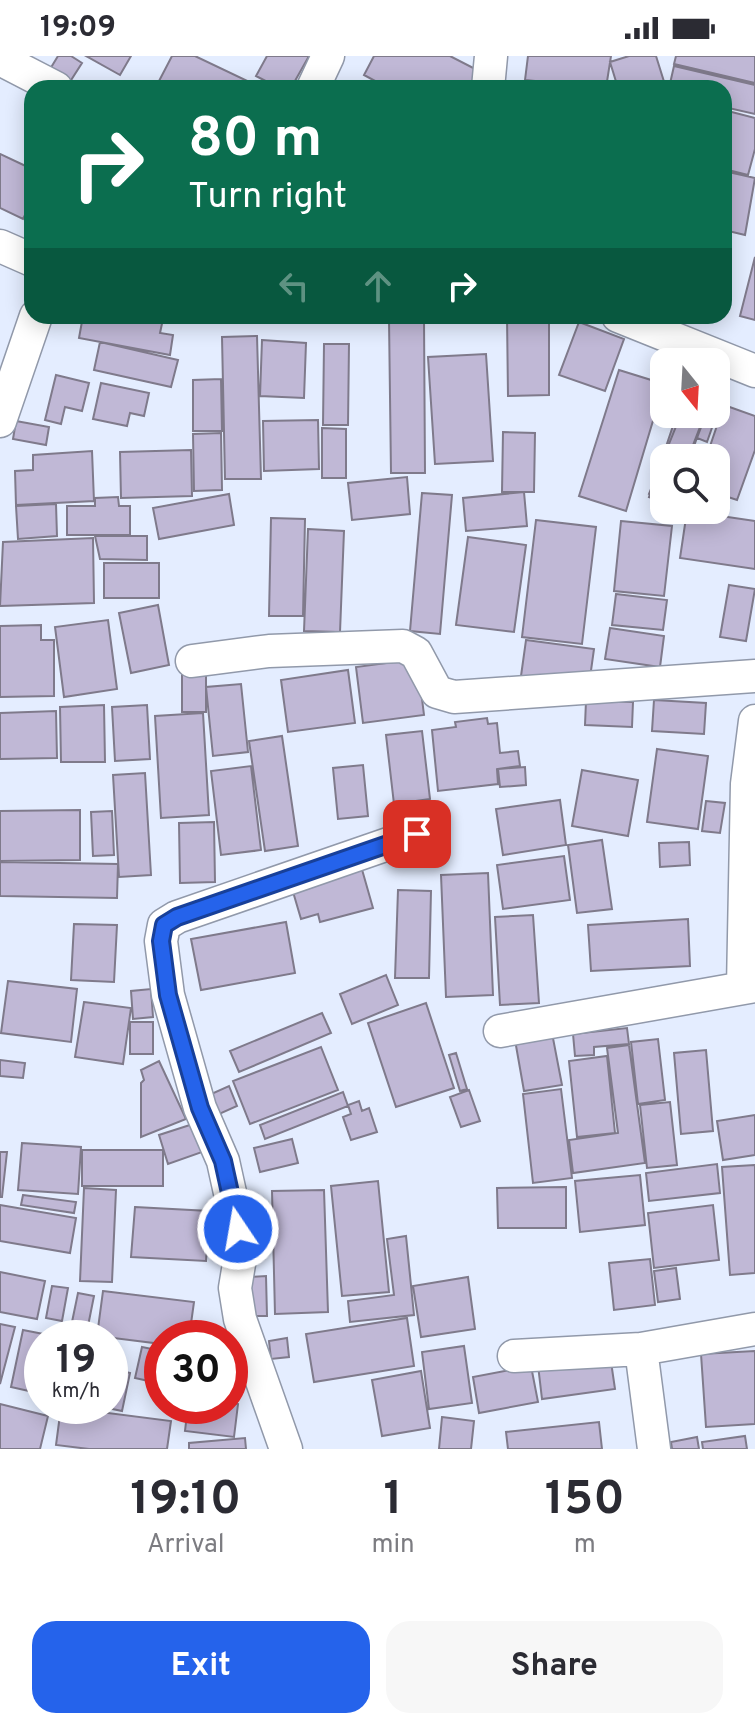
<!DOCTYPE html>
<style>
:root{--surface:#fff;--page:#f7f7f7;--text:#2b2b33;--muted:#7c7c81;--accent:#2563eb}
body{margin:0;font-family:Overpass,sans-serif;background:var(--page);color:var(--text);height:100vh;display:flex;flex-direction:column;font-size:30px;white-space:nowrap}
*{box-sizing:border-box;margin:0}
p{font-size:26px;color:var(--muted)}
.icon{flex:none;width:44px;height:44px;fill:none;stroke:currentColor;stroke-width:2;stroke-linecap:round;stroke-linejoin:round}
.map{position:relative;height:1393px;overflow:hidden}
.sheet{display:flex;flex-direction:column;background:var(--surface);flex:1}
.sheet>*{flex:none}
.banner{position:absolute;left:24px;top:24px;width:708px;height:244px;border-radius:24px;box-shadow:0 4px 20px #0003;background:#0b6e4f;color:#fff;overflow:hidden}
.needle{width:52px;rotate:162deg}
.buttons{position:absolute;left:650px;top:292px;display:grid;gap:16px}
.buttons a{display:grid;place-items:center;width:80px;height:80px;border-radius:16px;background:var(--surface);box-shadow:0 4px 20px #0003;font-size:40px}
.speed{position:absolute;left:24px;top:1264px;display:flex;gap:16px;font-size:40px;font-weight:700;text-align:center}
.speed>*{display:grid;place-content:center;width:104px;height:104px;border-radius:50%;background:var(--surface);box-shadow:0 4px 20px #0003;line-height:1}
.speed small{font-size:20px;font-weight:400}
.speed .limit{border:12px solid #d22;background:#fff;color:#111}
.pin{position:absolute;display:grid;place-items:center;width:68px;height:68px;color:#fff;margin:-34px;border-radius:16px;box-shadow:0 4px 12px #0006}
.me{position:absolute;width:88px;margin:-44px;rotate:348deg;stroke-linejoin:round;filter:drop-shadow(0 0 6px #0008)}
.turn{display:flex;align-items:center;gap:28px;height:168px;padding:0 32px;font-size:36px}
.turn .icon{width:104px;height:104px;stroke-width:2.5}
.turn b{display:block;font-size:56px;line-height:68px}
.lanes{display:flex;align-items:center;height:76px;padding:0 32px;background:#0003;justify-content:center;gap:40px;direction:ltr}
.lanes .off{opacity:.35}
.eta{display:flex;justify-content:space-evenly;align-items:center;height:136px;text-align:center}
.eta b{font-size:48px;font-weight:700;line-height:56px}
.primary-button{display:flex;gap:16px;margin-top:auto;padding:16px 32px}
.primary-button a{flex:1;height:92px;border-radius:24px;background:var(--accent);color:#fff;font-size:32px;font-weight:700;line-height:92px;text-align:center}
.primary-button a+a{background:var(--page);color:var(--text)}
.status{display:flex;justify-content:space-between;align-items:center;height:56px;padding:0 40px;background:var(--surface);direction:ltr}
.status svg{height:22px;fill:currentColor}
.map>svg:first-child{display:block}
</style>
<div class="status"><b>19:09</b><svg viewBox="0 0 49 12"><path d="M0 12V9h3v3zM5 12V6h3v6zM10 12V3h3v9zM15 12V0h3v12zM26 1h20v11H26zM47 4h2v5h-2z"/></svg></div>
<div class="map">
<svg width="755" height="1393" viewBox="0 0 755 1393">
<rect width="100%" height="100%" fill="#e4edff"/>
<path fill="#c0b8d6" stroke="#7f7a8b" stroke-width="2" d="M58 0H71L82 7 66 32 44 23Z
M86 0H131L120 19Z
M172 0H195L262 32H174L159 25Z
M267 0H309L291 32H279L256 20Z
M374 0H450L483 17 475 32H388L364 19Z
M528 0H611L606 32 525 24Z
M629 0H656L666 32H618L610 6Z
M676 0H755V27L674 8Z
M674 10 755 29V58L724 51V32H669Z
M724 54 755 62V93L748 119 724 113Z
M0 98 32 113V145L23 163 0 152Z
M724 115 755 122 745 179 724 174Z
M755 201V264L740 260Z
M83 260 163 263 160 277 173 279 170 299 79 282Z
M507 260H549V339L508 340Z
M389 263H424L425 417H391Z
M579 266 624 283 605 335 559 319Z
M257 280 261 423H225L222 281Z
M262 284 306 287 304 342 260 340Z
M100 286 178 304 171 331 94 314Z
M324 288H349L348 369H323Z
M486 298 493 405 435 408 428 301Z
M619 314 664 328 626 455 579 440Z
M56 319 89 327 82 355 65 351 61 368 45 364Z
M221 323 222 375H193V324Z
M101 327 149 337 144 360 130 357 127 370 93 363Z
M716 345 721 346 707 386 697 382 706 358H716Z
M724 349 755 360V394L737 444 716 437V402H706Z
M677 358H705L690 402H664V446L649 441Z
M681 358H705L688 402H664V444L649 438Z
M318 364 319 413 264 415 263 365Z
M16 365 49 371 46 389 13 383Z
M322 372 346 373V422H322Z
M503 376 535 377 534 436H502Z
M221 377 222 434 194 435 193 378Z
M191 394 192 440 121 442 120 396Z
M92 395 94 445 16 449 15 415 33 414V399Z
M407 421 410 458 352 464 348 427Z
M524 436 527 470 466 475 463 442Z
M422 437 452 439 440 578 410 575Z
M229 438 234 469 159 483 153 452Z
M118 441 119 450H130V479H67V450H95V442Z
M56 448 57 480 18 483 16 450Z
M687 455 755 465V513L680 502Z
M271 462 305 463 303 560H269Z
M536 464 596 471 582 588 522 581Z
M621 465 672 470 664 540 614 535Z
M308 473 344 475 340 576 304 575Z
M95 480H147V504L100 503Z
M468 481 526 489 514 576 456 569Z
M93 482 94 547 0 550 3 486Z
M104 507H159V542H104Z
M729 529 755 533 746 585 720 581Z
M616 538 667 544 663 574 612 569Z
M158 549 169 609 131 617 119 557Z
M108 564 117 633 64 641 55 571Z
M41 569V584H54V640L0 641V570Z
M610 572 664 580 660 611 605 603Z
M526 584 594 593 589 629 521 620Z
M417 603 424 659 363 667 356 611Z
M348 614 355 667 288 676 281 624Z
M182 615H206V656H182Z
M241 628 248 696 213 700 206 631Z
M654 644 706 647 704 678 652 675Z
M586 645 633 646 632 671 585 669Z
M104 649 105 706H61L60 651Z
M147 649 150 703 115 705 112 651Z
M56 655 57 702 0 703V657Z
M203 657 209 759 161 762 155 660Z
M487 662 488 668 497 667 500 697 518 695 520 710 497 713 498 728 438 735 432 674 456 671 455 666Z
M422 675 430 743 394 748 386 679Z
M282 680 298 790 265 795 249 685Z
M657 693 708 700 698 773 647 766Z
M363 709 368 760 338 763 333 712Z
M251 710 261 794 221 799 211 715Z
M525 711 526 729 500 731 498 713Z
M582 714 638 724 628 780 572 770Z
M145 717 151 819 119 821 113 719Z
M560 744 566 789 503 799 496 753Z
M706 745 725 747 720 777 702 775Z
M80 754V804L0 805V755Z
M112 755 114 799 93 800 91 756Z
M214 766 215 826 180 827 179 767Z
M602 784 612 853 577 857 568 789Z
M689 786 690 809 660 811 659 787Z
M564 800 570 844 503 853 497 809Z
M0 806 118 808 117 842 0 840Z
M361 810 373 852 320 866 318 858 301 863 291 829Z
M488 817 493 939 446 941 441 819Z
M398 834 431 835 429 922H395Z
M533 859 539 947 500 949 495 861Z
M688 863 690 910 591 915 588 869Z
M286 866 295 917 201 934 191 883Z
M74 868 117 869 114 926 71 924Z
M386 919 398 949 352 968 340 938Z
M8 925 77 933 71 986 1 977Z
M151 933 153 961 133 963 131 935Z
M84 946 131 952 123 1008 75 1001Z
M426 947 454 1032 396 1051 368 967Z
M322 957 331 977 239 1016 230 995Z
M130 966H153V998H130Z
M627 972 629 988 594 991V999L575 1000 573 978Z
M552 977 562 1029 524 1035 515 984Z
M658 983 665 1044 638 1048 631 986Z
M629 989 645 1107 573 1117 569 1084 618 1077 607 992Z
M321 991 338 1034 250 1068 233 1025Z
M706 994 713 1075 681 1078 674 997Z
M456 997 467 1033 460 1035 449 999Z
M607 1000 615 1077 577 1081 569 1005Z
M0 1004 25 1007 23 1022 0 1020Z
M159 1005 186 1063 141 1081V1027L144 1024 141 1014Z
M229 1030 237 1050 217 1059 209 1039Z
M561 1033 572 1122 533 1127 523 1038Z
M469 1034 480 1065 461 1071 450 1041Z
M343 1036 348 1050 265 1083 260 1069Z
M359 1045 362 1055 369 1052 377 1076 351 1084 343 1061 351 1058 348 1049Z
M670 1046 677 1109 647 1112 640 1049Z
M755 1059V1099L723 1104 717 1065Z
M196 1067 205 1095 168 1108 159 1079Z
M292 1083 298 1107 260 1116 254 1092Z
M22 1087 81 1091 78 1138 18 1134Z
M82 1094H163V1130H82Z
M0 1096H7L2 1141H0Z
M717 1108 720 1137 649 1145 646 1117Z
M755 1109V1217L730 1219 722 1111Z
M640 1119 645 1169 580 1176 575 1125Z
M378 1125 389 1236 342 1240 331 1130Z
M566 1131V1172H498L497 1132Z
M84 1132 116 1134 112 1226 80 1225Z
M324 1134 328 1256 275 1258 272 1135Z
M23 1139 76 1146 74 1157 21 1149Z
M0 1149 76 1162 70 1197 0 1185Z
M713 1149 719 1204 654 1212 648 1157Z
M135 1151 209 1155 206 1205 131 1201Z
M406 1180 414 1259 350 1266 348 1245 394 1239 387 1183Z
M650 1203 655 1249 614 1254 609 1207Z
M676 1212 680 1243 658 1246 654 1215Z
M0 1216 45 1225 37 1263 0 1256Z
M266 1220 267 1260H249L248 1221Z
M468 1221 475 1273 421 1281 413 1230Z
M52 1230 68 1232 62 1265 46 1262Z
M103 1235 194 1246 189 1282H162V1288L97 1280Z
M78 1237 94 1240 88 1270 72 1266Z
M407 1262 414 1310 314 1326 306 1278Z
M0 1268 15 1271 0 1328Z
M23 1274 64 1282H42V1338L11 1331Z
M287 1282 289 1301 271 1303 269 1285Z
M464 1290 472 1347 429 1353 422 1296Z
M142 1291 162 1295V1328L135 1322Z
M755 1295V1368L706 1371 701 1298Z
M610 1299 615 1333 542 1343 538 1309Z
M531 1310 538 1346 479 1357 473 1321Z
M110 1312 130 1317 122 1355 98 1350H110Z
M421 1315 430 1372 382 1380 372 1324Z
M230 1347 238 1348 234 1381 185 1375 188 1350H230Z
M0 1348 48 1360 40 1393H0Z
M61 1351 171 1365 167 1393H89L56 1389Z
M442 1361 474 1365 471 1393H439Z
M599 1366 602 1393H508L506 1376Z
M745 1380 747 1393H703L702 1386Z
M697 1381 699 1393H672L671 1386Z
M245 1382 246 1393H189V1387Z"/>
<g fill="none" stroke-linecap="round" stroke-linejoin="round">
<defs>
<path id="minor" d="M0 3 56 32
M313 32 328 0
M488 32 491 0
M0 190 32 204
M618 260 755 315
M0 365 36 260
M192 605 269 595 403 590 416 597 437 636 454 641 755 620
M743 931 747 728 755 665
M500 975 755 930
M641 1293 654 1393
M514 1300 641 1293 755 1273
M286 1393 240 1263 235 1232 240 1202 238 1173 223 1105 200 1052 168 939 161 885 164 869 177 861 417 778"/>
</defs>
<use href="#minor" stroke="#9199aa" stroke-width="35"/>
<use href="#minor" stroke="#fff" stroke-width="32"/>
</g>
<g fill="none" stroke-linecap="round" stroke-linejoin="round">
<defs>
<path id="route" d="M238 1173 223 1105 200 1052 168 939 161 885 164 869 177 861 417 778"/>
</defs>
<use href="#route" stroke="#184099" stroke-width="20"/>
<use href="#route" stroke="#2563eb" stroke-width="14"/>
</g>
</svg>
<div class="buttons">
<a><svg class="needle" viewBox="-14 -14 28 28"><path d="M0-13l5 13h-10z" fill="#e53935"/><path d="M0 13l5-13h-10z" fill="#7c7c81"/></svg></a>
<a><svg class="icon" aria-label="search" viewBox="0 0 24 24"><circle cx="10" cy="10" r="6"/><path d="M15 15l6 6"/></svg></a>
</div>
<div class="speed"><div>19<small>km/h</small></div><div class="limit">30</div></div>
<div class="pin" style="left:417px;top:778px;background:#d93025"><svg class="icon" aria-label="arrive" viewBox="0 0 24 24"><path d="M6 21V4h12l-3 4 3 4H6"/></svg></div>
<svg class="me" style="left:238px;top:1173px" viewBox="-20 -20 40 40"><circle r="17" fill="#2563eb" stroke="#fff" stroke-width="3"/><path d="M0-11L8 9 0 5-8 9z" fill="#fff"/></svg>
<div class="banner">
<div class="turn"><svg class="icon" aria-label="right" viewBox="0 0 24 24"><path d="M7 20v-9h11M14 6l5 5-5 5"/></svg><div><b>80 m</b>Turn right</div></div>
<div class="lanes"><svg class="icon off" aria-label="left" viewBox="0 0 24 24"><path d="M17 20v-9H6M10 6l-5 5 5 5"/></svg><svg class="icon off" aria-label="ahead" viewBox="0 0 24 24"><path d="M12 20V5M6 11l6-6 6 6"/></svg><svg class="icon" aria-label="right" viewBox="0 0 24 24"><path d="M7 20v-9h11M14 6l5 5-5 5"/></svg></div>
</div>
</div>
<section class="sheet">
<div class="eta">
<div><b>19:10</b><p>Arrival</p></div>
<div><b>1</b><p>min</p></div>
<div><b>150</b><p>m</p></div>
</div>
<div class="primary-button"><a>Exit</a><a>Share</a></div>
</section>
